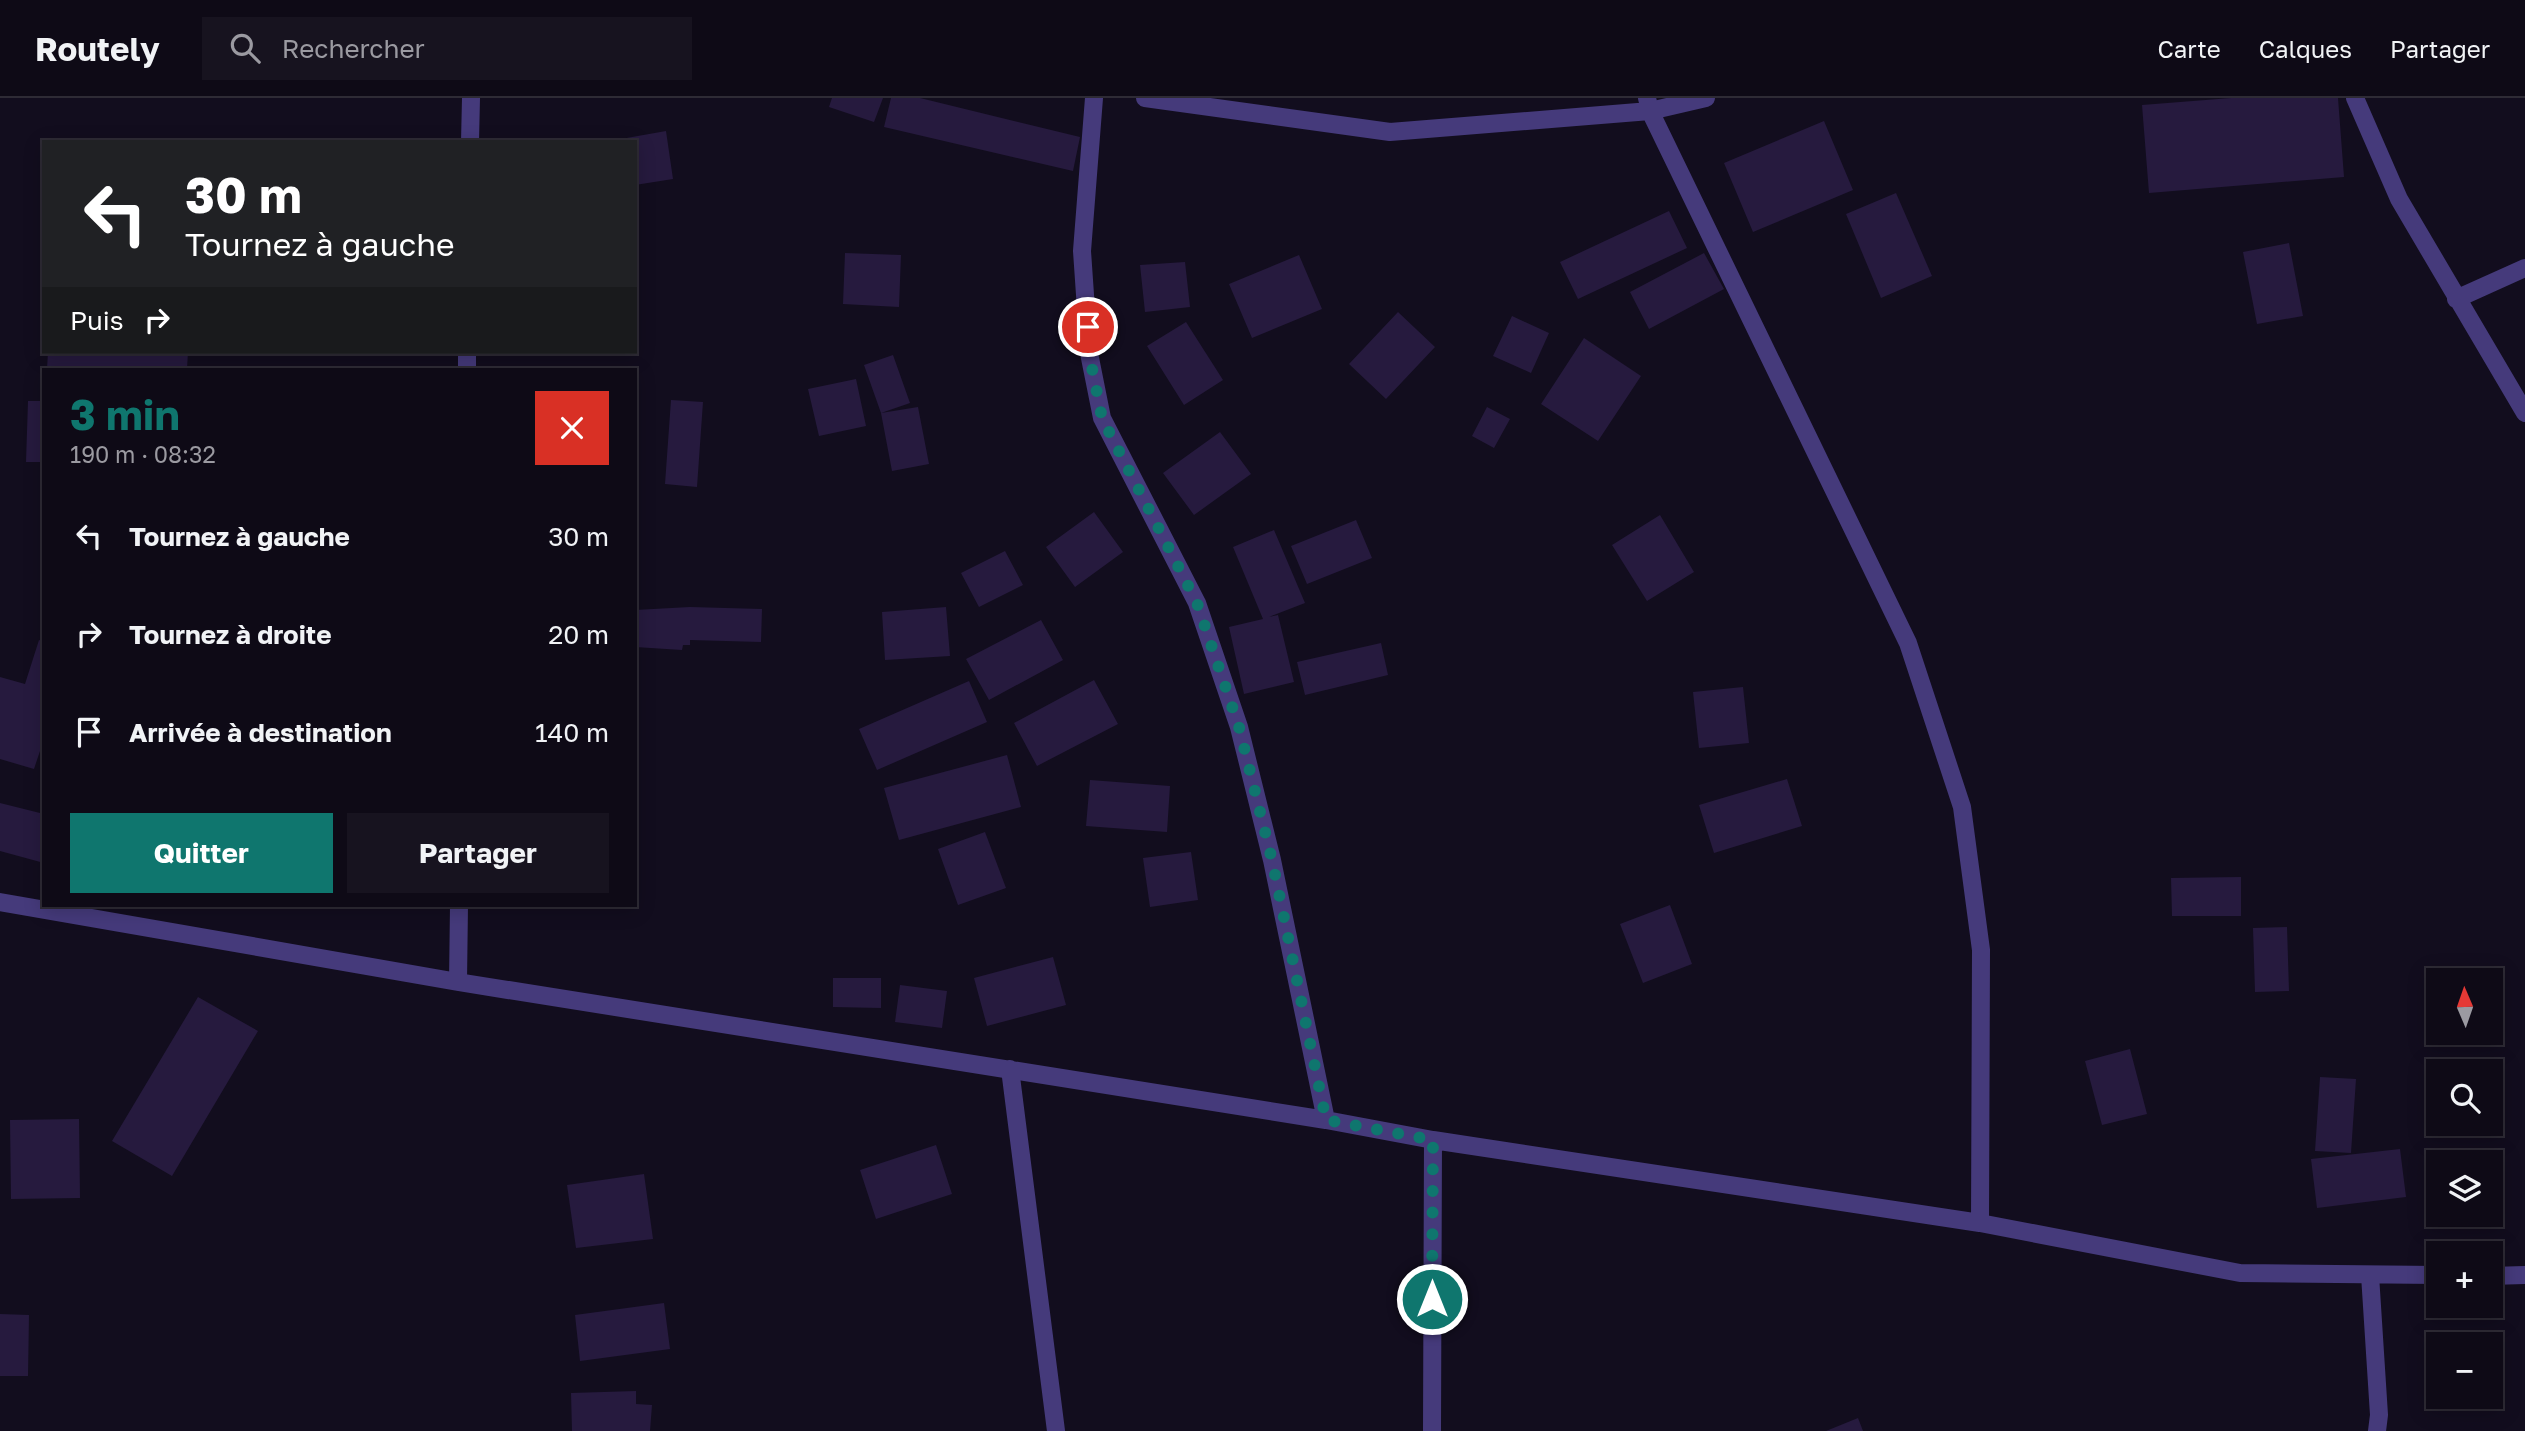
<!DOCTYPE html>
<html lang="fr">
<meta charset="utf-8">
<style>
:root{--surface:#0e0a16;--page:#17131f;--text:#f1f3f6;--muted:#9b9aa1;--line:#2e2b35;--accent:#0f766e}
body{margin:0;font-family:"Golos Text",sans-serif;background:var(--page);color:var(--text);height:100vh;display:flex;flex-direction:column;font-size:26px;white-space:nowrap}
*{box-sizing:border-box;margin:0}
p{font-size:23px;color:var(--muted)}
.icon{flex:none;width:38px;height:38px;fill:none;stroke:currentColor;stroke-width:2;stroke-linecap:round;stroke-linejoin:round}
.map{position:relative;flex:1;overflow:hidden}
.details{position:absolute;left:42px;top:270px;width:595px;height:539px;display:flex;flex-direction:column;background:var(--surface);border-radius:0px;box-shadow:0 4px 18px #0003,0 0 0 2px var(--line)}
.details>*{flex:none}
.guide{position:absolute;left:42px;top:42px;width:595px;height:214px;border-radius:0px;box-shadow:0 4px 18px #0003,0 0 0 2px var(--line);background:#202124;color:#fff;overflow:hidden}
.needle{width:46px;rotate:358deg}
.controls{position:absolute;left:2426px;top:870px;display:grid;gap:14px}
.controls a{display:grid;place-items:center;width:77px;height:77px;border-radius:0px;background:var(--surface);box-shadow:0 4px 18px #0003,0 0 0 2px var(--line);font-size:35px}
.pin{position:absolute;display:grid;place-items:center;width:60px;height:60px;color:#fff;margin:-30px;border:4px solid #fff;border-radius:50%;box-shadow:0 2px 7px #0007}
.me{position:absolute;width:77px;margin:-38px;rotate:0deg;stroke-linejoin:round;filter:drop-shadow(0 0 5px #0008)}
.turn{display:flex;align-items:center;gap:24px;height:147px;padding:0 28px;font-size:32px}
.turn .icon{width:91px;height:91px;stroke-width:2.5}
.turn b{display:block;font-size:49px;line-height:60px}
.then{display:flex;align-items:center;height:66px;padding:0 28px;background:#0003;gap:14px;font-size:26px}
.round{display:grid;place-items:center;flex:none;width:74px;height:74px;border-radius:0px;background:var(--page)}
.overview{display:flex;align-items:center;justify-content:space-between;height:119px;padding:0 28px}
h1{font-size:42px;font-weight:700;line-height:52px;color:var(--accent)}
.cta{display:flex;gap:14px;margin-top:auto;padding:14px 28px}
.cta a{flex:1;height:80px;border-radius:0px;background:var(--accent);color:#fff;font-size:28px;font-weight:700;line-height:80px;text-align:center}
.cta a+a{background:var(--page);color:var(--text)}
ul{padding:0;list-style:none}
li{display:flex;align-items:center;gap:21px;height:98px;padding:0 28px}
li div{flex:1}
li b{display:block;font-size:26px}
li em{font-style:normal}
header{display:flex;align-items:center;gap:42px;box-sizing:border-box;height:98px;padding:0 35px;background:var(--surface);border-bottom:2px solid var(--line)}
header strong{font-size:33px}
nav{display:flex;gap:38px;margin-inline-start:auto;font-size:24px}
.search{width:490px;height:63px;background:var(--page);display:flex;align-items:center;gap:18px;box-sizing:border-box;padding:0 24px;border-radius:0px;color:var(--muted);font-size:26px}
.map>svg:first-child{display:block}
</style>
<header>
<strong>Routely</strong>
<div class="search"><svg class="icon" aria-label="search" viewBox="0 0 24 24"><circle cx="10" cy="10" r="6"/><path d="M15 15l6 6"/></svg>Rechercher</div>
<nav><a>Carte</a><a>Calques</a><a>Partager</a></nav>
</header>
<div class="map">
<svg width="2525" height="1333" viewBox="0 0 2525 1333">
<rect width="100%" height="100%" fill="#120d1e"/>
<path fill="#261a3e" d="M832 0H883L874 24 829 9Z
M891 0H920L1080 39 1073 73 884 29Z
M2231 0H2338L2344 79 2149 95 2142 7Z
M1824 23 1853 92 1753 134 1724 65Z
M666 33 673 81 635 87V44H604Z
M1896 95 1932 178 1881 200 1846 116Z
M1669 113 1687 150 1578 201 1560 164Z
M2289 145 2303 218 2257 226 2243 154Z
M845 155 901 157 899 209 843 206Z
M1704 155 1724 191 1649 231 1630 194Z
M1299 157 1322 211 1252 240 1229 186Z
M1185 164 1190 209 1145 214 1140 167Z
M1398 214 1435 249 1386 301 1349 266Z
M1512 218 1549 235 1531 275 1493 258Z
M1186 224 1223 282 1184 307 1147 248Z
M1584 240 1641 278 1598 343 1541 306Z
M48 254H188L187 271H47Z
M893 257 910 305 881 315 918 309 929 366 892 373 881 315 864 267Z
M856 281 866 328 819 338 808 291Z
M671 302 703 304 697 389 665 386Z
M28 303H44V364H26Z
M1487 309 1510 321 1494 350 1472 338Z
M1220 334 1251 376 1194 417 1163 375Z
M1094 414 1123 454 1075 489 1046 449Z
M1660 417 1694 474 1647 503 1612 447Z
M1356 422 1372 460 1307 486 1291 448Z
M1274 432 1305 505 1269 519 1278 517 1294 584 1244 596 1229 529 1263 521 1233 449Z
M1005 453 1023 487 979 509 961 475Z
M690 509 762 511 761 544 690 542V547H683L682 552 635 549V512Z
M946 509 950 558 885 562 882 514Z
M1041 522 1063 562 989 602 966 561Z
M39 542 44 544V641L34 671 0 661V579L25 586Z
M1381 545 1388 577 1305 597 1297 564Z
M1094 582 1118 626 1037 668 1014 625Z
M969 583 987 624 877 672 859 631Z
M1743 589 1749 645 1699 650 1693 594Z
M1007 657 1021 709 899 742 884 690Z
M1787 681 1802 728 1714 755 1699 707Z
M1090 682 1170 688 1167 734 1086 728Z
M0 705 44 716V765L0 753Z
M985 734 1006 790 958 807 938 751Z
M1191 754 1198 802 1150 809 1143 760Z
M2241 779V818H2172L2171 780Z
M1670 807 1692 866 1643 885 1620 826Z
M2287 829 2289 893 2255 894 2253 830Z
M1053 859 1066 907 987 928 974 880Z
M833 880H881V910L833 909Z
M900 887 947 893 942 930 895 924Z
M198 899 258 933 172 1078 112 1043Z
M2130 951 2147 1016 2102 1027 2085 963Z
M2320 979 2356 981 2351 1055 2315 1053Z
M79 1021 80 1100 11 1101 10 1022Z
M936 1047 952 1096 876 1121 860 1072Z
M2400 1051 2406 1099 2317 1110 2311 1061Z
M644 1076 653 1141 576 1150 567 1087Z
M664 1205 670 1251 580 1263 575 1217Z
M0 1216 29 1217 28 1278H0Z
M636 1293V1306L652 1307 650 1333H572L571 1295Z
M1858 1320 1863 1333H1826Z"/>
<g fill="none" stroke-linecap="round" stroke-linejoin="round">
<path stroke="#453a7b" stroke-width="18" d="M1094 0 1082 153 1089 255 1102 320 1197 505 1239 629 1272 762 1326 1022
M1145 0 1390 34 1650 13 1706 0
M1647 0 1650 13 1908 545 1962 709 1981 852 1980 1125
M2355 0 2399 101 2525 315
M470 44 471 0
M2456 201 2525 170
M467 271V254
M0 804 458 884 1326 1022 1433 1042 1980 1125 2240 1175 2438 1177
M458 884 459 807
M1010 971 1056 1333
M2370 1177 2379 1317 2377 1333
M2490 1178 2525 1177
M1432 1333 1433 1042"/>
</g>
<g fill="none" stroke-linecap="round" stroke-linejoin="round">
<path stroke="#0f766e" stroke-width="12" stroke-dasharray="0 21.6" d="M1088 229 1089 255 1102 320 1197 505 1239 629 1272 762 1326 1022 1433 1042 1432 1201"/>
</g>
</svg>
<div class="controls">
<a><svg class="needle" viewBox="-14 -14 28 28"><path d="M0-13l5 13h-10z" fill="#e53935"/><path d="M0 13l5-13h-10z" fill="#9b9aa1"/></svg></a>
<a><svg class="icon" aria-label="search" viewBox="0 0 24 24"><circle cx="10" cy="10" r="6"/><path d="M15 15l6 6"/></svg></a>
<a><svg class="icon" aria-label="layers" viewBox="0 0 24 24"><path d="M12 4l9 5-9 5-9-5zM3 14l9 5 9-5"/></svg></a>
<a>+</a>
<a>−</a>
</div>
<div class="pin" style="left:1088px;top:229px;background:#d93025"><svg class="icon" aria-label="arrive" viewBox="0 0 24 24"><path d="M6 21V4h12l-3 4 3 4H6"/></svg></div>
<svg class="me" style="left:1432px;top:1201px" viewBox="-20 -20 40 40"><circle r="17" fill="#0f766e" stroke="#fff" stroke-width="3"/><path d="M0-11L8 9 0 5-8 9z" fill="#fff"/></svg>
<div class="guide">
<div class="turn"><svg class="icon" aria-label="left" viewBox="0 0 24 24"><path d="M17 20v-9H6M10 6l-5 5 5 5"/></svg><div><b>30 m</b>Tournez à gauche</div></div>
<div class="then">Puis<svg class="icon" aria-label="right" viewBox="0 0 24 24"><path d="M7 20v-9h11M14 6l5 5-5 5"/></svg></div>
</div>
<section class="details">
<div class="overview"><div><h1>3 min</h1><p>190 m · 08:32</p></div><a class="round" style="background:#d93025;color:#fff"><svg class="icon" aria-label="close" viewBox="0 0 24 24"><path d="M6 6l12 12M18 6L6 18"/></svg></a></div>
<ul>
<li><svg class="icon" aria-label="left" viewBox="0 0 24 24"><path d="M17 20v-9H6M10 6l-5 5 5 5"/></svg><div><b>Tournez à gauche</b></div><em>30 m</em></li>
<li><svg class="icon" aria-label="right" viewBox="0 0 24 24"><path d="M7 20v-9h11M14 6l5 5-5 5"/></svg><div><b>Tournez à droite</b></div><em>20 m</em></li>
<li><svg class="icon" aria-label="arrive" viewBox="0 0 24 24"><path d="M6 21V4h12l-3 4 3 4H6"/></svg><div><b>Arrivée à destination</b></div><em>140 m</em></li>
</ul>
<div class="cta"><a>Quitter</a><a>Partager</a></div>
</section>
</div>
